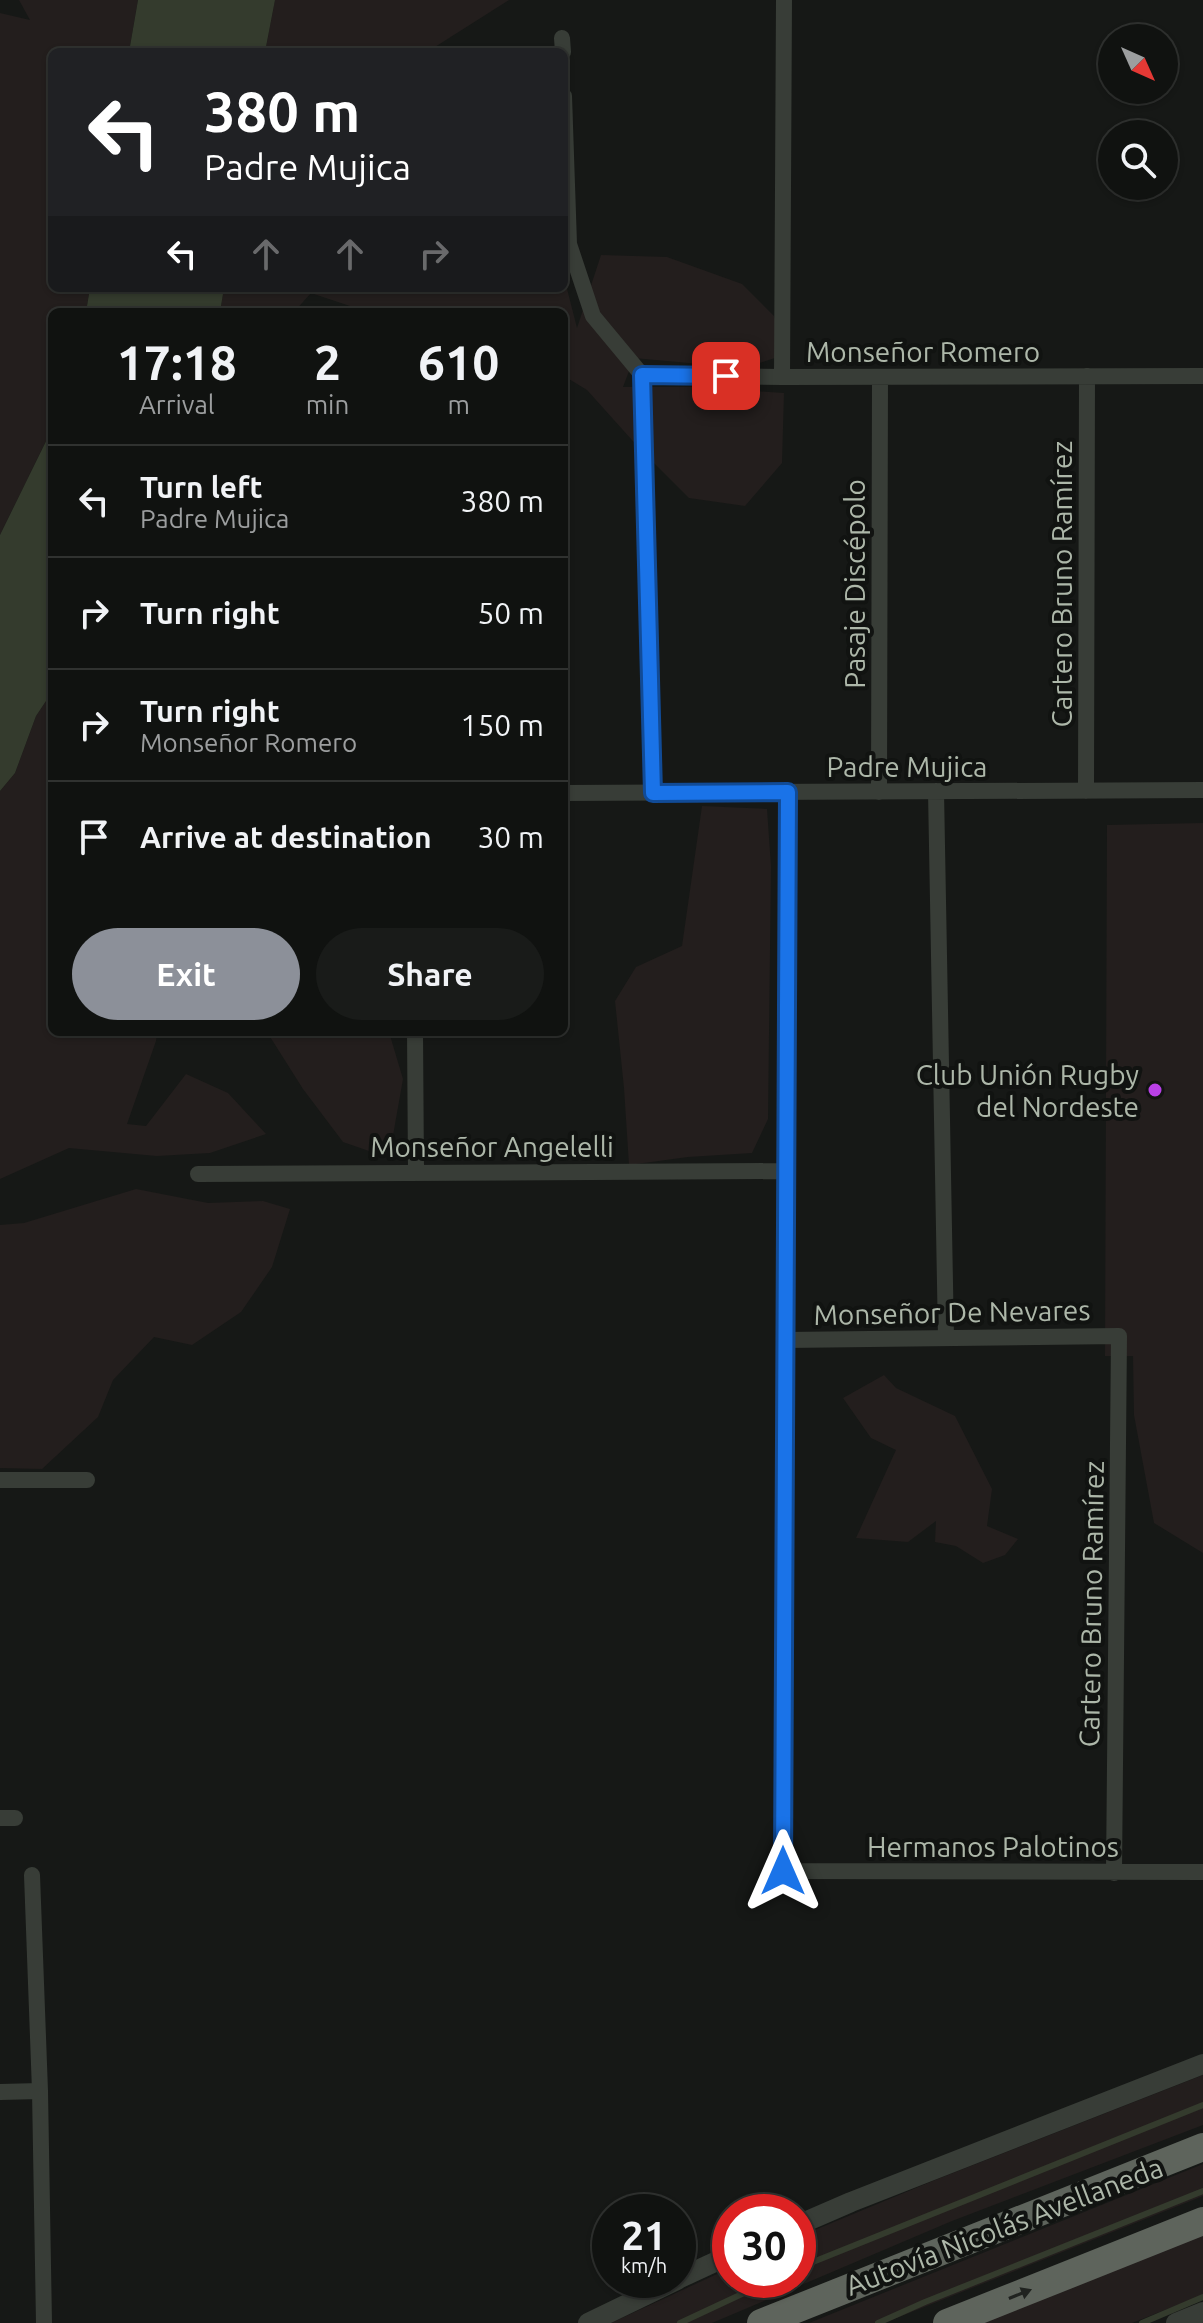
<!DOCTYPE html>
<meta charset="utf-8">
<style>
:root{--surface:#101210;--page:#191b19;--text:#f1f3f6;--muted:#9c9e9f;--line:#303230;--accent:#8c9099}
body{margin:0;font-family:Ubuntu,sans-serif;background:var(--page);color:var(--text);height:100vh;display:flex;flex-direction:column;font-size:30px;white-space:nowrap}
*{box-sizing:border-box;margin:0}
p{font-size:26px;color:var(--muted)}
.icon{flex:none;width:44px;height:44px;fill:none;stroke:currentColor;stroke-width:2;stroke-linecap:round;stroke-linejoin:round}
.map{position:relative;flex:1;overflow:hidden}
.sheet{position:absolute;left:48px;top:308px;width:520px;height:728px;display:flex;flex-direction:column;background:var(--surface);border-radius:12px;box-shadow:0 2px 6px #0004,0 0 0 2px var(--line)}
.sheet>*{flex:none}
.hud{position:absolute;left:48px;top:48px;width:520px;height:244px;border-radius:12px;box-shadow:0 2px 6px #0004,0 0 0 2px var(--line);background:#202124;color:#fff;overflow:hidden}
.needle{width:52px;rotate:135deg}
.buttons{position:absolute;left:1098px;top:24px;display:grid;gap:16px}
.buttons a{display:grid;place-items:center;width:80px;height:80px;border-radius:50%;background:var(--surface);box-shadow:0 2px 6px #0004,0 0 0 2px var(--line);font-size:40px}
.speed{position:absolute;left:592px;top:2194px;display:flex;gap:16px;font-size:40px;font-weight:700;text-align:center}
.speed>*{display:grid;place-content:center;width:104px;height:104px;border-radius:50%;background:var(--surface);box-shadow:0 2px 6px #0004,0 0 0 2px var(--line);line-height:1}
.speed small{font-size:20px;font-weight:400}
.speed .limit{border:12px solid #d22;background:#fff;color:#111}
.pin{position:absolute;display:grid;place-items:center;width:68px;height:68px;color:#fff;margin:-34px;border-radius:16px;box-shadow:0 4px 12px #0006}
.me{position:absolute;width:88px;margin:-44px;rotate:0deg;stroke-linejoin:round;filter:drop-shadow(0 0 6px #0008)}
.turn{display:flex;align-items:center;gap:28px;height:168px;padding:0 24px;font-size:36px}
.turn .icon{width:104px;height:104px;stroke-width:2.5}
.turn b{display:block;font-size:56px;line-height:68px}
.lanes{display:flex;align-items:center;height:76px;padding:0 24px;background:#0003;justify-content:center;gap:40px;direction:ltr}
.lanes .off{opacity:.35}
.eta{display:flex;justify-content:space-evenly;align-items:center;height:136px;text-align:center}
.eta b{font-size:48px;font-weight:700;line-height:56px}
.cta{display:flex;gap:16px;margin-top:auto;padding:16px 24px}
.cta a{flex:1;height:92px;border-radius:48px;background:var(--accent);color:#fff;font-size:32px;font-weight:700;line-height:92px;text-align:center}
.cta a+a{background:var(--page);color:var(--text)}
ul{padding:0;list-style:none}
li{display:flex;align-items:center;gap:24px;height:112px;padding:0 24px;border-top:2px solid var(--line)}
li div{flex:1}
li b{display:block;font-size:30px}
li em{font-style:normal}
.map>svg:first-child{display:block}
</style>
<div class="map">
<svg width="1203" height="2323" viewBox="0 0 1203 2323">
<rect width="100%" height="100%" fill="#161816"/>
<path fill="#231e1d" d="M19 0H138L129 52H52V288H90L86 312H52V429L0 535V13L30 20Z
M275 0H509L427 52H265Z
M601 255 667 257 742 284 774 316 787 354 744 368 634 358 623 387H695L784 393 782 463 745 506 689 498 640 449 587 390 564 376V312H391L359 309 311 293 294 312H220L224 288H564V277L577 328Z
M52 692V1032H157L156 1041 127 1124 146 1126 186 1074 228 1093 266 1134 210 1153 157 1156 69 1148 0 1179V791L15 773 36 716Z
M702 806 767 809 771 866 768 1119 752 1153 688 1157 629 1165 624 1088 615 1001 636 967 682 946Z
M1203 823V1553L1154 1523 1134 1415 1133 1356H1105L1107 825Z
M267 1032H389L403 1079 389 1158 343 1142 303 1089Z
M136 1189 208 1203 263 1201 290 1209 272 1267 241 1312 192 1345 154 1337 113 1380 98 1417 42 1469 0 1468V1225L24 1223Z
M884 1375 896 1388 955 1416 992 1489 987 1526 1018 1539 1005 1555 983 1563 956 1546 935 1542 936 1521 908 1542 856 1538 896 1450 871 1438 843 1398Z
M1203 2075V2125L952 2221 712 2323H611L730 2268V2280H798V2237L935 2180Z
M1203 2164V2196L884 2323H809Z
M1203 2234V2295L1132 2323H970Z"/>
<path fill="#343b2d" d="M138 0H275L265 52H129Z
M90 288H224L220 312H86Z
M52 429V692L36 716 15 773 0 791V535Z"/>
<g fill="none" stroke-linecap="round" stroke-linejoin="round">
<path stroke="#343b2d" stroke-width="6" d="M798 2268 1203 2105
M680 2323 772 2280
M878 2323 925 2302 1203 2191
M1142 2323 1203 2297"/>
<path stroke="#383d37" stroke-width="16" d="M562 38 563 52
M564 96 569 244 593 316 642 375 653 793
M642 375 782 377 1203 376
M782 377 784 0
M936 791 946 1338
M1086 791 1087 376
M788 792 783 1871 1203 1872
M879 792 880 377
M564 793 1203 790
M415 1032 416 1172
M198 1174 787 1171
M786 1340 1119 1336 1114 1873
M0 1480H87
M0 1818H15
M32 1875 40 2091 44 2323
M0 2092 40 2091"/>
<path stroke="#383d37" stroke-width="20" d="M798 2225 851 2202 1203 2064
M678 2279 730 2255
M588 2323 677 2280
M1176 2323 1203 2312"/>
<path stroke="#5e645c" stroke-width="28" d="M761 2323 1203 2147
M947 2323 1203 2221"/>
</g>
<defs><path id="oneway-solid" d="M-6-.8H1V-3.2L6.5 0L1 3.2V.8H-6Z" transform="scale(2)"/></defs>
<use fill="#202320" href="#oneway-solid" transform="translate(1020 2294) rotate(-22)"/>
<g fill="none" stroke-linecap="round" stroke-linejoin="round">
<defs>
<path id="route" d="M726 376 642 375 653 793 788 792 783 1871"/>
</defs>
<use href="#route" stroke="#114b97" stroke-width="20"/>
<use href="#route" stroke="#1a73e8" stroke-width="14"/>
</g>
<circle fill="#b940e6" stroke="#111311" stroke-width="3" cx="1155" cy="1090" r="8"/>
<g text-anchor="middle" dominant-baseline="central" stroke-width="8" stroke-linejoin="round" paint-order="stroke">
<g font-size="28" fill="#adb7a9" stroke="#111311">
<text x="923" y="351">Monseñor Romero</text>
<text transform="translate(854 584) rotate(-90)">Pasaje Discépolo</text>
<text transform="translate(1061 584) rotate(-90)">Cartero Bruno Ramírez</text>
<text x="907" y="766">Padre Mujica</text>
<text x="492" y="1146">Monseñor Angelelli</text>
<text transform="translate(952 1312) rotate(-1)">Monseñor De Nevares</text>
<text transform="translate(1091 1604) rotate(-89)">Cartero Bruno Ramírez</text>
<text x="993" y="1846">Hermanos Palotinos</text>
<text transform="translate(1004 2226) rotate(-21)">Autovía Nicolás Avellaneda</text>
</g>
<g font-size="28" fill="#adb7a9" stroke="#111311" text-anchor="end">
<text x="1139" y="1074">Club Unión Rugby<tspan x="1139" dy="32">del Nordeste</tspan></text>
</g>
</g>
</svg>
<div class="buttons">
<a><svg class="needle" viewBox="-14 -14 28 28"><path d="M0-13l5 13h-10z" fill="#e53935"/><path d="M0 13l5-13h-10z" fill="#9c9e9f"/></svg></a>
<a><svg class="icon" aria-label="search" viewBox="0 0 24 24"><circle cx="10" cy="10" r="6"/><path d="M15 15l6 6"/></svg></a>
</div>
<div class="speed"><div>21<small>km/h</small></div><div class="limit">30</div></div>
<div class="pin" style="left:726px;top:376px;background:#d93025"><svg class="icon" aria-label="arrive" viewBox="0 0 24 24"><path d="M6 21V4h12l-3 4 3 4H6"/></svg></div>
<svg class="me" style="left:783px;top:1871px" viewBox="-20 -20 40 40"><path d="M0-17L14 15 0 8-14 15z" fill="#1a73e8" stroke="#fff" stroke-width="4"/></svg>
<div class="hud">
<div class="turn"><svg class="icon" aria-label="left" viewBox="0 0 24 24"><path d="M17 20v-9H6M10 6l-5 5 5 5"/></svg><div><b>380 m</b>Padre Mujica</div></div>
<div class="lanes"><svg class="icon" aria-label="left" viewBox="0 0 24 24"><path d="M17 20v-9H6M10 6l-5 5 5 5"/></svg><svg class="icon off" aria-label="ahead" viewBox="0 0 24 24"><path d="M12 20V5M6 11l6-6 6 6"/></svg><svg class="icon off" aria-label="ahead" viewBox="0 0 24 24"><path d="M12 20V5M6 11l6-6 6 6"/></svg><svg class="icon off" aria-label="right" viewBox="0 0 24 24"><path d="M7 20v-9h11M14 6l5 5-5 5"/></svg></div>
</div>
<section class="sheet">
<div class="eta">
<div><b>17:18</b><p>Arrival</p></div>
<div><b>2</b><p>min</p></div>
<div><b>610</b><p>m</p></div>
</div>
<ul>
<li><svg class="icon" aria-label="left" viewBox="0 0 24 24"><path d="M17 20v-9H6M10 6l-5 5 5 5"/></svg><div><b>Turn left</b><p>Padre Mujica</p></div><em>380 m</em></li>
<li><svg class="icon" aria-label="right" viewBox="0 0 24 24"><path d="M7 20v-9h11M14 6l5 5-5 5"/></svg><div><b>Turn right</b></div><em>50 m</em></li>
<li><svg class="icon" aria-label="right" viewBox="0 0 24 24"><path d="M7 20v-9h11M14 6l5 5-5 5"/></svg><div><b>Turn right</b><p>Monseñor Romero</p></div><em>150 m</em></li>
<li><svg class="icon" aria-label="arrive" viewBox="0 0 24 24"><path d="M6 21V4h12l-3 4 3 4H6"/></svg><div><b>Arrive at destination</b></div><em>30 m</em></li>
</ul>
<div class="cta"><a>Exit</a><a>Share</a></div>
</section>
</div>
